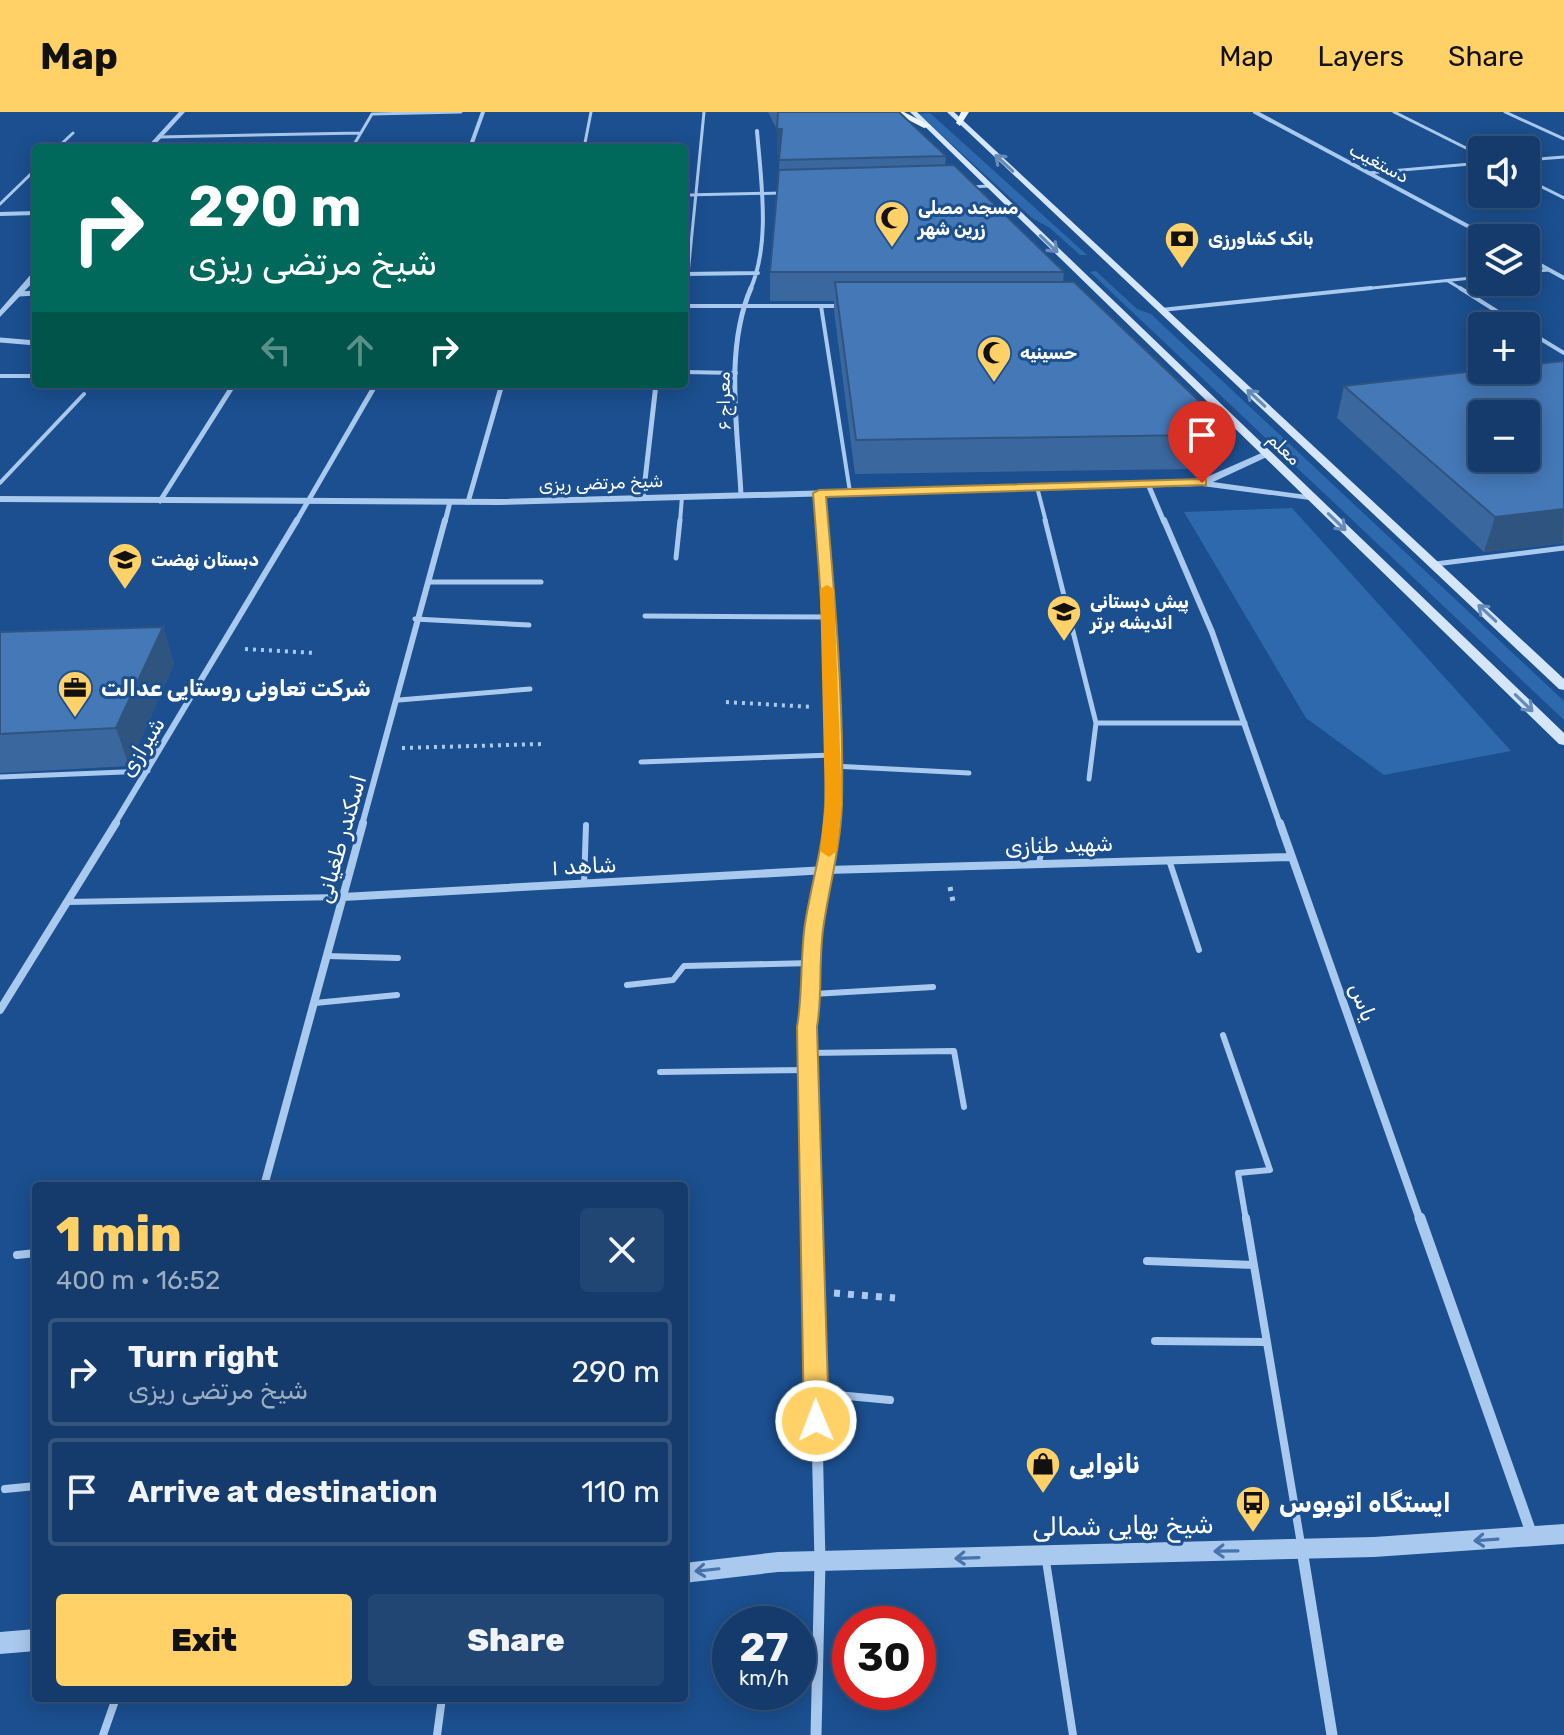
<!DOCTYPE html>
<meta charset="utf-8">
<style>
:root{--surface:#143b6b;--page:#214673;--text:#f1f3f6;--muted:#9dadc1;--line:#33557e;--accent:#ffd166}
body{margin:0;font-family:Rubik,"Noto Sans Arabic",sans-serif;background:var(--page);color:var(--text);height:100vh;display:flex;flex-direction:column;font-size:30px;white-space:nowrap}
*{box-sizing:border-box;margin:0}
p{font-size:26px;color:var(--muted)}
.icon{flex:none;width:44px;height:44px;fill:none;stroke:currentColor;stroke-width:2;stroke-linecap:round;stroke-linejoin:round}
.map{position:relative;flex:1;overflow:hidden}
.sheet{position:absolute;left:32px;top:1070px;width:656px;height:520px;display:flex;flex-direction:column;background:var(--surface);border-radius:8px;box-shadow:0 4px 20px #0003,0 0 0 2px var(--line)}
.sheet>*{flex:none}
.hud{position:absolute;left:32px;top:32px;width:656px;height:244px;border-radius:8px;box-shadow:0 4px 20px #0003,0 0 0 2px var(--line);background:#00695c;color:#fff;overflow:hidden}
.tools{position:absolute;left:1468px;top:24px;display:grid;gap:16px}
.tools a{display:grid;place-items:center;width:72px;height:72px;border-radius:8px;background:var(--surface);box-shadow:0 4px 20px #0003,0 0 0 2px var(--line);font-size:40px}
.speed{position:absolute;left:712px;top:1494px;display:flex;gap:16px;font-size:40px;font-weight:700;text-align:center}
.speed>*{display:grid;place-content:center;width:104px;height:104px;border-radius:50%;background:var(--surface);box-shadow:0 4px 20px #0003,0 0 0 2px var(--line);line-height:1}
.speed small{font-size:20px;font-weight:400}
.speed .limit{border:12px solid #d22;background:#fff;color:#111}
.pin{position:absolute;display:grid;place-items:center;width:68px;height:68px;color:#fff;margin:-82px -34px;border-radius:50% 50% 50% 0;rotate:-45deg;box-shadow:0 0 8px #0007}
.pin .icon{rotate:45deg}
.me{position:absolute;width:88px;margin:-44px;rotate:359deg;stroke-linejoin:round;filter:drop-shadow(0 0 6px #0008)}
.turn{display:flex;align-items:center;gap:28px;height:168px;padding:0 24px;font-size:36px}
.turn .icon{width:104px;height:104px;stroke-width:2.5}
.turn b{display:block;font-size:56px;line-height:68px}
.lanes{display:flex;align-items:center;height:76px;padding:0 24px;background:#0003;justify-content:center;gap:40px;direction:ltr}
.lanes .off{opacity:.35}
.round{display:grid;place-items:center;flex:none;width:84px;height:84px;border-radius:8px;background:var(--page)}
.summary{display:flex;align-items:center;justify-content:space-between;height:136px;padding:0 24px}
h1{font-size:48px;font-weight:800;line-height:60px;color:var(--accent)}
.action{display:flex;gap:16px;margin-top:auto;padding:16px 24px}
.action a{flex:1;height:92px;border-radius:8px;background:var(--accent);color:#111;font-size:32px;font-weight:800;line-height:92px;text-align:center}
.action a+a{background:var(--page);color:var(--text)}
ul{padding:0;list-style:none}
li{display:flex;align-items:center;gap:24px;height:108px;margin:0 16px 12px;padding:0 8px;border:4px solid var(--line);border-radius:8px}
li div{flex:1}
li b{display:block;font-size:30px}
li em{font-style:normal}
header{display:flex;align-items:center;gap:48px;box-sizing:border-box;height:112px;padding:0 40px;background:var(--accent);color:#111}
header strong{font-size:38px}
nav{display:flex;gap:44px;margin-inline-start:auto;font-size:28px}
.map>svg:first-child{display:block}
</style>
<header>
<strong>Map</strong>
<nav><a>Map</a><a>Layers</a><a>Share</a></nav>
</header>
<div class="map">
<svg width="1564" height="1623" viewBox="0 0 1564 1623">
<rect width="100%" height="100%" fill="#1b4f8f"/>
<path fill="#2e69ad" d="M930 1 1087 143H1080L1050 116 1032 106 919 2Z
M1096 159 1137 197 1151 202 1564 589V608L1090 160Z
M1292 396 1511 639 1384 663 1306 606 1184 400Z"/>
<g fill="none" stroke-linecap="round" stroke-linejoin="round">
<path stroke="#a9c9ee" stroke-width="4" stroke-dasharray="3 5" stroke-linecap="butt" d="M245 537 315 541
M726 590 813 595
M402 636 543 632"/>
<path stroke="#a9c9ee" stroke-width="5" stroke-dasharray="4 6" stroke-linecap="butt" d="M950 775 954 794"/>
<path stroke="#a9c9ee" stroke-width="7" stroke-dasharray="6 8" stroke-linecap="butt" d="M834 1181 895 1186"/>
<path stroke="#a9c9ee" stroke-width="3" d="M1394 0 1482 44
M1505 0 1564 27
M159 25 361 21
M57 36 73 21
M352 36 372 2 461 0
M584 36 591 0
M1526 48 1564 45
M1368 61 1482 51
M1526 67 1564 86
M969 75 990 74
M684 83 782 81
M0 92 36 57
M1526 160 1549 158
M688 162 704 0
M1448 169 1463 178
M1352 178 1482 165"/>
<path stroke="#a9c9ee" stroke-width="4" d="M1460 176 1520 214
M684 194H839
M821 194 850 380
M1161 198 1371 176
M1526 218 1564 241
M684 260 736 261
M0 264H36
M0 371 84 282
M1037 375 1046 410
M680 410 682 385"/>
<path stroke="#a9c9ee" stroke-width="5" d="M1045 408 1096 611 1089 667
M676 446 680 408
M1435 452 1564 436
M429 470H541
M645 504 829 505
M415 507 529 513
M399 588 530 577
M1096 611H1245
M641 650 833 643
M833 654 969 661
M0 665 148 659"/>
<path stroke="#a9c9ee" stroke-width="6" d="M1169 748 1199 838
M1039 752 1043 729
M584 772 586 713
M67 790 343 785
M327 844 398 846
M627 873 673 868 684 854 812 851
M813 882 933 875
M315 891 397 883
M1223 923 1270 1058 1238 1061 1246 1108
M808 941 954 939 964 995
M660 960 808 958"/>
<path stroke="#a9c9ee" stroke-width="8" d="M1246 1106 1301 1432
M17 1143 36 1141
M1147 1149 1254 1153
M1155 1229 1266 1230
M816 1281 890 1288
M5 1377 36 1374
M1046 1449 1073 1623
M103 1623 116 1586
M437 1623 442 1586"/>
<path stroke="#a9c9ee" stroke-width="4" d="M1255 0 1490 126
M470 36 483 0
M1526 145 1564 166
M684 162 758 161
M750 178C771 132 761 69 757 19"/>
<path stroke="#a9c9ee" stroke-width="5" d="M19 182 36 181
M0 228 36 231
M1148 372 1164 410
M819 381 822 410
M741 383C738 318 724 238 751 176
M643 386 656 272
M160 389 234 272
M468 390 502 272
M296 410 376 272
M445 410 450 390"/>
<path stroke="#a9c9ee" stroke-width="6" d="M821 408 833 575 832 713
M1164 408 1212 520 1280 713
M114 713 297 408
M362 713 445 408"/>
<path stroke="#a9c9ee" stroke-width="8" d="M1280 711 1420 1108
M343 785 827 758 1292 745
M0 898 116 711
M264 1074 363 711
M812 1108 807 915 814 812 833 711"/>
<path stroke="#a9c9ee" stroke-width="11" d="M812 1106 820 1450 816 1623
M1420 1106 1532 1423
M1302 1438 1332 1623"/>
<path fill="#a9c9ee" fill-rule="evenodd" d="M179 0H185L152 36H146Z
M36 99V103L0 104V100Z
M33 160H36V167L0 205V198Z
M1266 339 1269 340V344L1213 370 1314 384 1317 385V389L1202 374 500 393 0 390V384L500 387 1200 368Z
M1564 1412V1432L1374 1445 778 1460 684 1471V1451L778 1440 1374 1425Z
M36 1517V1539L0 1542V1520Z"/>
<path fill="#d6e6fa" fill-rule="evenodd" d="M910 0H917L1564 621V633L1559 632Z
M947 0H954L1564 567V578L1559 577Z"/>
<path fill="#f0f6ff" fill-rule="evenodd" d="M893 0H904L931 14 924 16Z
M961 0H969L960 14 956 11Z"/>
</g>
<path fill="#3a679d" d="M768 0H899L946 44 945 54 1064 160 1063 170 1217 306 1211 339 1190 357 855 362 834 199V189H770V160L780 43H777V18Z
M1564 249V431L1484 440 1337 306 1344 274Z
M163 515 174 552 129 654 0 661V520Z"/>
<path fill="#305480" d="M777 17H782V43H777Z
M1217 306 1211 339 1190 357 1196 323Z
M1564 397 1563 431 1484 440 1495 405Z
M163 515 174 552 129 654 116 616Z"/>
<path fill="#4478b7" stroke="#305480" stroke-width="2" fill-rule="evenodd" d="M778 0H899L946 44 779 48 782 17H777Z
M954 53 1064 160H770L779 58Z
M835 170H1074L1217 306 1196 323 856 328Z
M1564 249V397L1495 405 1344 274 1484 258H1526V253ZM1482 302H1526V346H1482Z
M163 515 116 616 0 622V520Z"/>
<defs><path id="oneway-shaft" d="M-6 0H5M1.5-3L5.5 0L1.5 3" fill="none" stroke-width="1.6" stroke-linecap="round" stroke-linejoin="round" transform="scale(2)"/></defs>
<g stroke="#668bba">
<use href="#oneway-shaft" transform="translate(1004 51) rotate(-137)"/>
<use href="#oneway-shaft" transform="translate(1049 132) rotate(44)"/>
<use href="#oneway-shaft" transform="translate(1256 286) rotate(-137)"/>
<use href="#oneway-shaft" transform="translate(1337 410) rotate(44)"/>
<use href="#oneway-shaft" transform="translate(1487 501) rotate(-137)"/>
<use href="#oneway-shaft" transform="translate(1524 591) rotate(44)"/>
</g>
<g stroke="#4674ac">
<use href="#oneway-shaft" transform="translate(1486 1428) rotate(176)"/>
<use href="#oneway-shaft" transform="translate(1226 1439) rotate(179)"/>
<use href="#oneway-shaft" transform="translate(967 1446) rotate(178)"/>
<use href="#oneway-shaft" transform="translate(707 1458) rotate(174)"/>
</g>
<path fill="#ffd166" stroke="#a68842" stroke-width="2" d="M1202 367 1206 368V373L826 385C835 486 844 589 842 691 841 732 830 771 824 811 818 846 823 880 817 915L829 1309 825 1317 816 1320 808 1317 804 1309 797 915C803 881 800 846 805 812 811 772 824 733 825 692 830 589 821 484 813 381L819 378Z"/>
<path fill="#f59e0b" d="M827 473 834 477 842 692 837 739 829 745 820 739 825 692 820 477Z"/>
<defs>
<symbol id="mosque-pin" viewBox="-11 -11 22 30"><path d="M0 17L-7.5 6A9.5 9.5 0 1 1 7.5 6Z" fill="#ffd166" stroke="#1b4f8f"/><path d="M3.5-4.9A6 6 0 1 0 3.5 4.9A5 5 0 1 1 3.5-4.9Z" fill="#111"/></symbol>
<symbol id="bank-pin" viewBox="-11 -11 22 30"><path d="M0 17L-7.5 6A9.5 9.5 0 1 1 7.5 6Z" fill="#ffd166" stroke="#1b4f8f"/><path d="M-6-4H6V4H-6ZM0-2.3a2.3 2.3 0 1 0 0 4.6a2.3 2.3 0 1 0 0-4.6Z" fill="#111"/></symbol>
<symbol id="school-pin" viewBox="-11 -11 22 30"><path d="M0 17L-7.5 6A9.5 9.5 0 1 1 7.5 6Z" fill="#ffd166" stroke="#1b4f8f"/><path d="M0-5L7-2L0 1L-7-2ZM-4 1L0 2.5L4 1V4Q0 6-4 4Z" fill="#111"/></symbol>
<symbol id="office-pin" viewBox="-11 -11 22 30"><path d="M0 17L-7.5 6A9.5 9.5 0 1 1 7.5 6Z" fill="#ffd166" stroke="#1b4f8f"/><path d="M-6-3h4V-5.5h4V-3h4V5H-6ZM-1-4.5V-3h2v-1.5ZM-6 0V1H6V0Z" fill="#111"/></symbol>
<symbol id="shop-pin" viewBox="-11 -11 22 30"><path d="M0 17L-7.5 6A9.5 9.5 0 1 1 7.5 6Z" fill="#ffd166" stroke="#1b4f8f"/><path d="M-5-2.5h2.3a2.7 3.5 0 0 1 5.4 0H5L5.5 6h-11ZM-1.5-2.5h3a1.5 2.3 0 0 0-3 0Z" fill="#111"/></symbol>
<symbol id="bus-pin" viewBox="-11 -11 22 30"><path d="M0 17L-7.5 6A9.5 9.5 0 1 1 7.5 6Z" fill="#ffd166" stroke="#1b4f8f"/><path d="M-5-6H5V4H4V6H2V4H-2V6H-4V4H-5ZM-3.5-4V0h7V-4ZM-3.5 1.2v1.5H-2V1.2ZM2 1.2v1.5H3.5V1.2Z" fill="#111"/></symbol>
</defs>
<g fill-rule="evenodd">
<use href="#mosque-pin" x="872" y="86" width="40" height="54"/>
<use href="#bank-pin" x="1162" y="107" width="40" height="54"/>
<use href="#mosque-pin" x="974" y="221" width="40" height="54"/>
<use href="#school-pin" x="105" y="428" width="40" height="54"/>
<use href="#school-pin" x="1044" y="480" width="40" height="54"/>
<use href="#office-pin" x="55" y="556" width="40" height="54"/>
<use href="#shop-pin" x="1023" y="1332" width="40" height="54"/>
<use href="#bus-pin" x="1233" y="1371" width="40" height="54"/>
</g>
<g text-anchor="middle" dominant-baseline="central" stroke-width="6" stroke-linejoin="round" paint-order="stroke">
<g font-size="18" fill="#fff" stroke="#1b4f8f">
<text transform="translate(1379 51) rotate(28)">دستغیب</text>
<text transform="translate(724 289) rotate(-91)">معراج ۶</text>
<text transform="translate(1284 337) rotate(44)">معلم</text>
<text transform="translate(601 371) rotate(-2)">شیخ مرتضی ریزی</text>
</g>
<g font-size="18" font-weight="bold" fill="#fff" stroke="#1b4f8f" text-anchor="start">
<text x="918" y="96">مسجد مصلی<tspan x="918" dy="21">زرین شهر</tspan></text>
<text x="1208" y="127">بانک کشاورزی</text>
<text x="1020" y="241">حسینیه</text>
<text x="151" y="448">دبستان نهضت</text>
<text x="1090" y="490">پیش دبستانی<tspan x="1090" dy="21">اندیشه برتر</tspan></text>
</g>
<g font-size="22" font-weight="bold" fill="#fff" stroke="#1b4f8f" text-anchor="start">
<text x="101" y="576">شرکت تعاونی روستایی عدالت</text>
</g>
<g font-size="22" fill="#fff" stroke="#1b4f8f">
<text transform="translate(142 635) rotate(-58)">شیرازی</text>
<text transform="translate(341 727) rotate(-74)">اسکندر طغیانی</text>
<text transform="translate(1059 733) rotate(-2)">شهید طنازی</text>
<text transform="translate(584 754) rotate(-3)">شاهد ۱</text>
<text transform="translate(1363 890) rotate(70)">یاس</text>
</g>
<g font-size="26" font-weight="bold" fill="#fff" stroke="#1b4f8f" text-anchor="start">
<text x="1069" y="1352">نانوایی</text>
<text x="1279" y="1391">ایستگاه اتوبوس</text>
</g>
<g font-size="26" fill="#fff" stroke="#1b4f8f">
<text transform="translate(1123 1414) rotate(-1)">شیخ بهایی شمالی</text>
</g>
</g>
</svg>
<div class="tools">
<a><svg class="icon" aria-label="sound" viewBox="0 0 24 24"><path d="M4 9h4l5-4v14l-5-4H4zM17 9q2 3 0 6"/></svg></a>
<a><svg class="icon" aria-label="layers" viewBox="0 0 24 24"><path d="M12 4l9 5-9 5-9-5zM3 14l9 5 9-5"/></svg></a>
<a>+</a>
<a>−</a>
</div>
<div class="speed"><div>27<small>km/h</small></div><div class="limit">30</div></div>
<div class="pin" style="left:1202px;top:371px;background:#d93025"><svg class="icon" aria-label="arrive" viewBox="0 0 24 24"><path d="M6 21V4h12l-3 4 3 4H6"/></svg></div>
<svg class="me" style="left:816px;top:1309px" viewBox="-20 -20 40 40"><circle r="17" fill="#ffd166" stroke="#fff" stroke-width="3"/><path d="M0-11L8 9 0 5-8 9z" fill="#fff"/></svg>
<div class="hud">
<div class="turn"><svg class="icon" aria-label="right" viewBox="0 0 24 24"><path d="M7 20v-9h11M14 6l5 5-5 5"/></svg><div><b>290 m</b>شیخ مرتضی ریزی</div></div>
<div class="lanes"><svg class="icon off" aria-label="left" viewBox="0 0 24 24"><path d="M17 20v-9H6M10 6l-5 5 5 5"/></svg><svg class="icon off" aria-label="ahead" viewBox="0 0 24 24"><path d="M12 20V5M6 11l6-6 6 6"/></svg><svg class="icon" aria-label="right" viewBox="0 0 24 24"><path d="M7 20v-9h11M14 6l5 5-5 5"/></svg></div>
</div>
<section class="sheet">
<div class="summary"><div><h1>1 min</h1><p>400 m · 16:52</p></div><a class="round"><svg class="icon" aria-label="close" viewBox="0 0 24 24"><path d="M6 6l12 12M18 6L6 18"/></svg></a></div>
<ul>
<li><svg class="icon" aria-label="right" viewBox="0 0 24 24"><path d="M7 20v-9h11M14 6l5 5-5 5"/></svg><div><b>Turn right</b><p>شیخ مرتضی ریزی</p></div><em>290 m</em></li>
<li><svg class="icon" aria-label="arrive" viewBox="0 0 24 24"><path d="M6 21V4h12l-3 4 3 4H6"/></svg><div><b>Arrive at destination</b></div><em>110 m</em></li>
</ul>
<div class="action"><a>Exit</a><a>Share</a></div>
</section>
</div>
